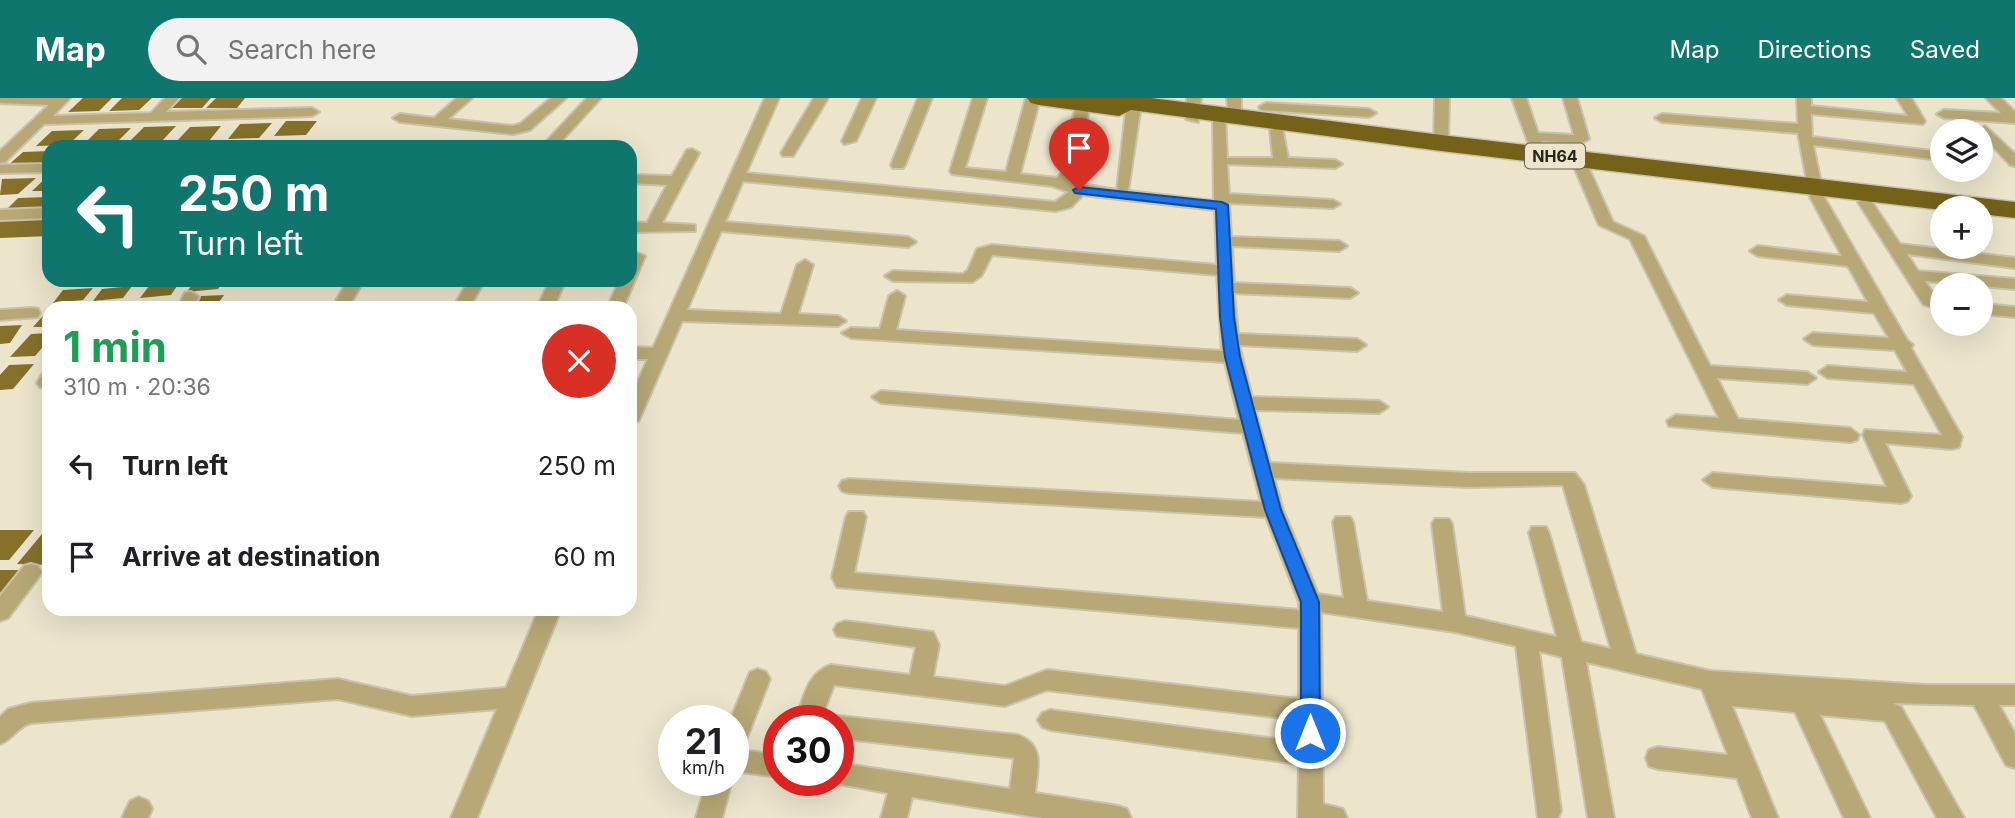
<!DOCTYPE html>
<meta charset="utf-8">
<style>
:root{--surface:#fff;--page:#f2f2f2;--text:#202124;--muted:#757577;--accent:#0f766e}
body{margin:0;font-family:Inter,sans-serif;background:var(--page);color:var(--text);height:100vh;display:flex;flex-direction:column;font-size:26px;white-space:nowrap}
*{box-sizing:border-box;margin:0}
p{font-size:23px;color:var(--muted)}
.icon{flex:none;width:38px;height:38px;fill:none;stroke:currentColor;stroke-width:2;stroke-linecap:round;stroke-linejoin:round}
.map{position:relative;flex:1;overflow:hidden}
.side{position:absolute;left:42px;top:203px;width:595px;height:315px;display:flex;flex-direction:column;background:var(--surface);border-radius:21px;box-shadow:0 7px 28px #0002}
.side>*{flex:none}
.guide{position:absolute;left:42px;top:42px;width:595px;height:147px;border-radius:21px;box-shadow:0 7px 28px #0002;background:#0f766e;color:#fff;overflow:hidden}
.buttons{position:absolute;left:1930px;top:21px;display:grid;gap:14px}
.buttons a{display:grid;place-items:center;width:63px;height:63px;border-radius:50%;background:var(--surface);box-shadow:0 7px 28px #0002;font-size:35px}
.speed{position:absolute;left:658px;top:607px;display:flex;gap:14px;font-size:35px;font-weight:700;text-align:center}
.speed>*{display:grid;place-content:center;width:91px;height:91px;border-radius:50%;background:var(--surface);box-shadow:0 7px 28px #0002;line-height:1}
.speed small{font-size:18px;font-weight:400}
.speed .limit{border:10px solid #d22;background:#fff;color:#111}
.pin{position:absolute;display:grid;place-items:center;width:60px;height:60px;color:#fff;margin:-72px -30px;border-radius:50% 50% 50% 0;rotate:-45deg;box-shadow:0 0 7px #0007}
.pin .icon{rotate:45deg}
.me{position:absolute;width:77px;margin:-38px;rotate:0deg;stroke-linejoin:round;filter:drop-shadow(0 0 5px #0008)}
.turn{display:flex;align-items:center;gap:24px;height:147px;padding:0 21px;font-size:32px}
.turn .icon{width:91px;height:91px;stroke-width:2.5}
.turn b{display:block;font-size:49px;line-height:60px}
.round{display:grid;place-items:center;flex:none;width:74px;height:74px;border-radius:37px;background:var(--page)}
.headline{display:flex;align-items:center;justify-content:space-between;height:119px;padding:0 21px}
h1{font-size:42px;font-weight:700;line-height:52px;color:#1e9e55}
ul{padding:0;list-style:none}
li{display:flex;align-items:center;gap:21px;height:91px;padding:0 21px}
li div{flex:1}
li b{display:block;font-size:26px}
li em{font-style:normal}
header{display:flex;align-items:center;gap:42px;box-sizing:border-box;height:98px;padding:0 35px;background:var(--accent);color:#fff}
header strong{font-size:33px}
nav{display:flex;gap:38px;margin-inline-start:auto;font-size:24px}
.search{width:490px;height:63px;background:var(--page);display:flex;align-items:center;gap:18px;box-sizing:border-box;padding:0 24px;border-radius:38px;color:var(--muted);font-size:26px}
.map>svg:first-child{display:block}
</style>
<header>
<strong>Map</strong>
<div class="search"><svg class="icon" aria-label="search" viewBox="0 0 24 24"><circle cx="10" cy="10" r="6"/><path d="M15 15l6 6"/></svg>Search here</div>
<nav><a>Map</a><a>Directions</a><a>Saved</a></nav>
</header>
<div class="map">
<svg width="2015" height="720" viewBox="0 0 2015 720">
<rect width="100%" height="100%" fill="#ece5cc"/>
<path fill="#85712a" d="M83 0H112L99 13 68 14Z
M122 0H152L139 12 109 13Z
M182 0H211L202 10H172Z
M216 0H245L237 10H206Z
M286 23H317L306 37 274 38Z
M272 25 259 40 228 41 240 26Z
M176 28 162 43H130L144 29Z
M221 28 209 43H177L190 29Z
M131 30 116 45 84 46 99 31Z
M84 32 68 47 36 48 52 33Z
M49 53V59L38 69 5 70 23 54Z
M49 77V93H32Z
M36 80 18 96 0 97 2 81Z
M49 99 45 111 5 113 18 100Z
M49 121V138L0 140V123Z
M195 182H224L218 191 187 194Z
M179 185 171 197 140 200 149 188Z
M132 188 123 200 93 203 102 191Z
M93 190 83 202 53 205 63 192Z
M224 197 215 210H192L201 198Z
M49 211V229H33Z
M22 227 10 245 0 246V228Z
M49 235V242L35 258 10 259 31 236Z
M34 266 13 291 0 292V277L9 267Z
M0 432H34L9 462H0Z
M42 436H49V467L17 466Z
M0 472H27L0 505Z"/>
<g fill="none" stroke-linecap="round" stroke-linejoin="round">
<defs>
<path id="street" d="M0 0H70L53 18 151 15 165 0H179L166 14 312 10 319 14 312 18 44 26 5 64 0 65V53L49 7 0 5Z
M457 0H472L448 21 513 28 520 26 551 0H566L530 32 513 36 400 24 393 20 400 16 434 20Z
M587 0H601L556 49H541Z
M765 0H779L746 75 1055 104 1069 94 1052 88 952 76 950 73 973 0H987L965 70 1006 74 1026 0H1040L1020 76 1057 80 1062 74 1076 6 1083 2 1090 6 1076 74 1069 84 1117 92 1126 13 1133 9 1140 13 1128 93 1214 103 1213 14 1225 17 1227 60H1273L1270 32 1282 29 1288 60 1335 62 1342 66 1335 70 1227 66 1229 96 1333 102 1340 106 1333 110 1229 105 1231 139 1339 143 1347 148 1339 153 1232 148 1234 185 1350 190 1358 195 1350 200 1234 195 1238 236 1357 241 1366 247 1357 253 1239 247 1252 299 1379 303 1388 309 1379 315 1255 312 1270 365 1469 375H1575L1584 387 1636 556 1710 573 1925 587H2015V607H1999L2015 636V670L2006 667 1974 607 1892 605 1901 609 1964 720H1937L1885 623 1820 617 1870 720H1844L1795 614 1732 608 1778 720H1752L1737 680 1658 671 1649 668 1646 660 1649 652 1658 649 1728 657 1702 591 1586 564 1614 720H1588L1562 559 1539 553 1561 713 1558 720H1538L1516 548 1455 534 1321 514 1323 706 1343 711 1347 720H1298L1299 666 1050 632 1042 629 1038 622 1042 615 1050 612 1299 644V622L1047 592 1005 608 834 587 820 623H796C804 600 806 576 831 567L910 577 916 549 837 538 834 532 837 526 845 523 933 534 939 547 933 579 1005 588 1047 572 1299 601V530L837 489 832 479 846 419 849 414H863L866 419 854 475 1299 512V504L1266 419 849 395 842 393 839 388 842 383 849 381 1261 404 1243 335 881 305 872 299 881 293 1239 322 1225 264 851 240 842 235 851 230 880 231 889 198 897 193 905 198 896 232 1222 253 1217 177 992 157 981 178 972 184 893 183 885 178 893 173 963 176 968 172 977 151 992 147 1217 167 1215 112 1083 97 1071 109 1056 113 743 83 725 124 908 139 916 144 908 149 721 133 687 212 781 216 797 167 805 162 813 167 798 216 838 218 846 223 838 228 682 223 639 322 630 328V301L648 261H630V249L653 250ZM1274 380 1469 389 1563 387 1611 551 1581 544 1549 435 1546 429H1532L1529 435 1557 539 1465 518 1452 426 1449 421H1435L1432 426 1443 514 1367 503 1353 424 1350 419H1336L1333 424 1344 500 1318 496 1283 412Z
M814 0H828L793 58H783L781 55Z
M862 0H876L856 43 844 46 842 43Z
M918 0H932L905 67 903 70H893L891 67Z
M1187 0H1201L1198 24 1186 21Z
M1227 0H1241V22L1229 19Z
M1435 0H1449L1448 45 1441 49 1434 45Z
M1512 0H1526L1538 35 1574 37 1563 0H1577L1589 41 1582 45 1541 43 1542 55H1532Z
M1797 0H1811V8L1908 18 1897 0H1911L1925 23 1923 26 1811 16 1812 39 1942 54V62L1813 47 1824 99 1907 242 1913 247 1911 250 1962 339 1959 349 1952 351 1885 345 1911 398 1908 403 1901 405 1713 389 1703 382 1713 375 1887 389 1863 337 1865 332 1942 337 1914 286 1828 280 1819 274 1828 268 1907 274 1895 252 1813 247 1804 241 1813 235 1889 240 1874 215 1787 207 1779 202 1787 197 1868 204 1848 168 1758 158 1750 153 1758 148 1842 158 1810 99 1798 35 1662 24 1655 20 1662 16 1798 26Z
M1986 0H2001L2015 14V25L1944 20 1937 16 1944 12 2001 15Z
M1266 5 1369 11 1376 15 1369 19 1261 12 1259 9Z
M1985 28 2015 56V68L2010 67 1979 33Z
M392 45H430L437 49H385Z
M692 51 699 55 662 125 695 127V133L630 134V124L647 125 667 87 630 85V77L672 78 687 52Z
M49 66V74L0 75V67Z
M1582 67 1589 71 1613 124 1644 138 1710 268 1807 274 1816 280 1807 286 1717 280 1738 321 1850 330 1859 337 1857 342 1850 344 1669 328 1667 323 1676 317 1719 320 1630 141 1599 127 1575 71Z
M1865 100 1870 101 1900 146 2015 160V170L1907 156 1918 173 2015 181V191L1925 183 1935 198 1942 202V213L1923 206 1858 104Z
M49 110V120L0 122V112Z
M630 152 645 158 623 210H607L620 182H630Z
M348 182H364L348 210H332Z
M469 182H485L469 210H453Z
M550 182H566L553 210H537Z
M191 194 199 199 193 210H177L185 195Z
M100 204 106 205 108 210H91Z
M1981 206 2015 209V219L1981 216Z
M32 210 38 211 40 215 38 219 0 222V212Z
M49 273V291L40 289 37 285 43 275Z
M31 466 38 468 42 474 38 480 8 520 0 523V498L24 468Z
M539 511H561L477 720H451L497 611 412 618 338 601 31 625C18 628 13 641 0 646V619L8 611 31 605 338 581 412 598 506 590Z
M758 571 766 574 770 581 742 652 779 657V679L733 673V623H730L750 574Z
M838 618 1018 637C1046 648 1037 670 1035 695L1118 708 1127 711 1131 720H1043L912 699 907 720H881L888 695 829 684 838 682V665L1010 691 1014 660 838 640V623H829Z
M707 682H732L722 720H696Z
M139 699 148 703 152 711 148 720H122L130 703Z"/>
<path id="highway" d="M1027 0H1151L1441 37 2015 104V120L1981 116V110L1942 112 1441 53 1131 12 1119 18 1039 7 1031 5Z"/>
</defs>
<use href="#street" stroke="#c9c2ac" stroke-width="4"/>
<use href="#highway" stroke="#c9c2ac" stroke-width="3"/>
<use href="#street" fill="#b7a876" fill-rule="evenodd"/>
<use href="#highway" fill="#756219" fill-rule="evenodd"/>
</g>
<path fill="#1a73e8" stroke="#114b97" stroke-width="2" d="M1079 89 1222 104 1228 107 1234 219 1240 259 1281 412 1319 504 1320 635 1317 641 1310 644 1303 641 1301 635V504L1265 412 1225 259 1220 219 1216 111 1075 95 1073 92Z"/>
<g text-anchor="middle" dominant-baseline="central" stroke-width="7" stroke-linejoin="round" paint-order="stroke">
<rect fill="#ece5cc" stroke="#625e50" stroke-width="2" x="1525" y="45.5" width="60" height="25" rx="5"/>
<g font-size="16" font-weight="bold" fill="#27241b">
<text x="1555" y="58">NH64</text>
</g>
</g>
</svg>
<div class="buttons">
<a><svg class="icon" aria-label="layers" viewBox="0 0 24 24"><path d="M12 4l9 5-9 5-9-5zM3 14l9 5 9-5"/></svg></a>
<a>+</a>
<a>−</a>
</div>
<div class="speed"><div>21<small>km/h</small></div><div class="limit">30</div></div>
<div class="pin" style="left:1079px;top:92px;background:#d93025"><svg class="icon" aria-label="arrive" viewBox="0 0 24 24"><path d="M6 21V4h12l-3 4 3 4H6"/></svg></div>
<svg class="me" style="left:1310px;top:635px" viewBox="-20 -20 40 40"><circle r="17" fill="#1a73e8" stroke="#fff" stroke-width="3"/><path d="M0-11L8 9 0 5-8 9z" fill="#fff"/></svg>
<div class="guide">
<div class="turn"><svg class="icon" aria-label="left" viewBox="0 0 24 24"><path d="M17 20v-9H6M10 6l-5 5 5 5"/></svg><div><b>250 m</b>Turn left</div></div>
</div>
<section class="side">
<div class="headline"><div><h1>1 min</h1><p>310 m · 20:36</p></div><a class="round" style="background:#d93025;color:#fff"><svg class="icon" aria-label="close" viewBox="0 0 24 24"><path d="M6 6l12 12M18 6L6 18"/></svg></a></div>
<ul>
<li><svg class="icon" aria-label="left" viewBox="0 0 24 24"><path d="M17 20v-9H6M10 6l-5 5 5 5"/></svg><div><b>Turn left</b></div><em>250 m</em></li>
<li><svg class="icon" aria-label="arrive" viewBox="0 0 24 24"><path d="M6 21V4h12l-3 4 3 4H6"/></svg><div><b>Arrive at destination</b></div><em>60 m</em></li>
</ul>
</section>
</div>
